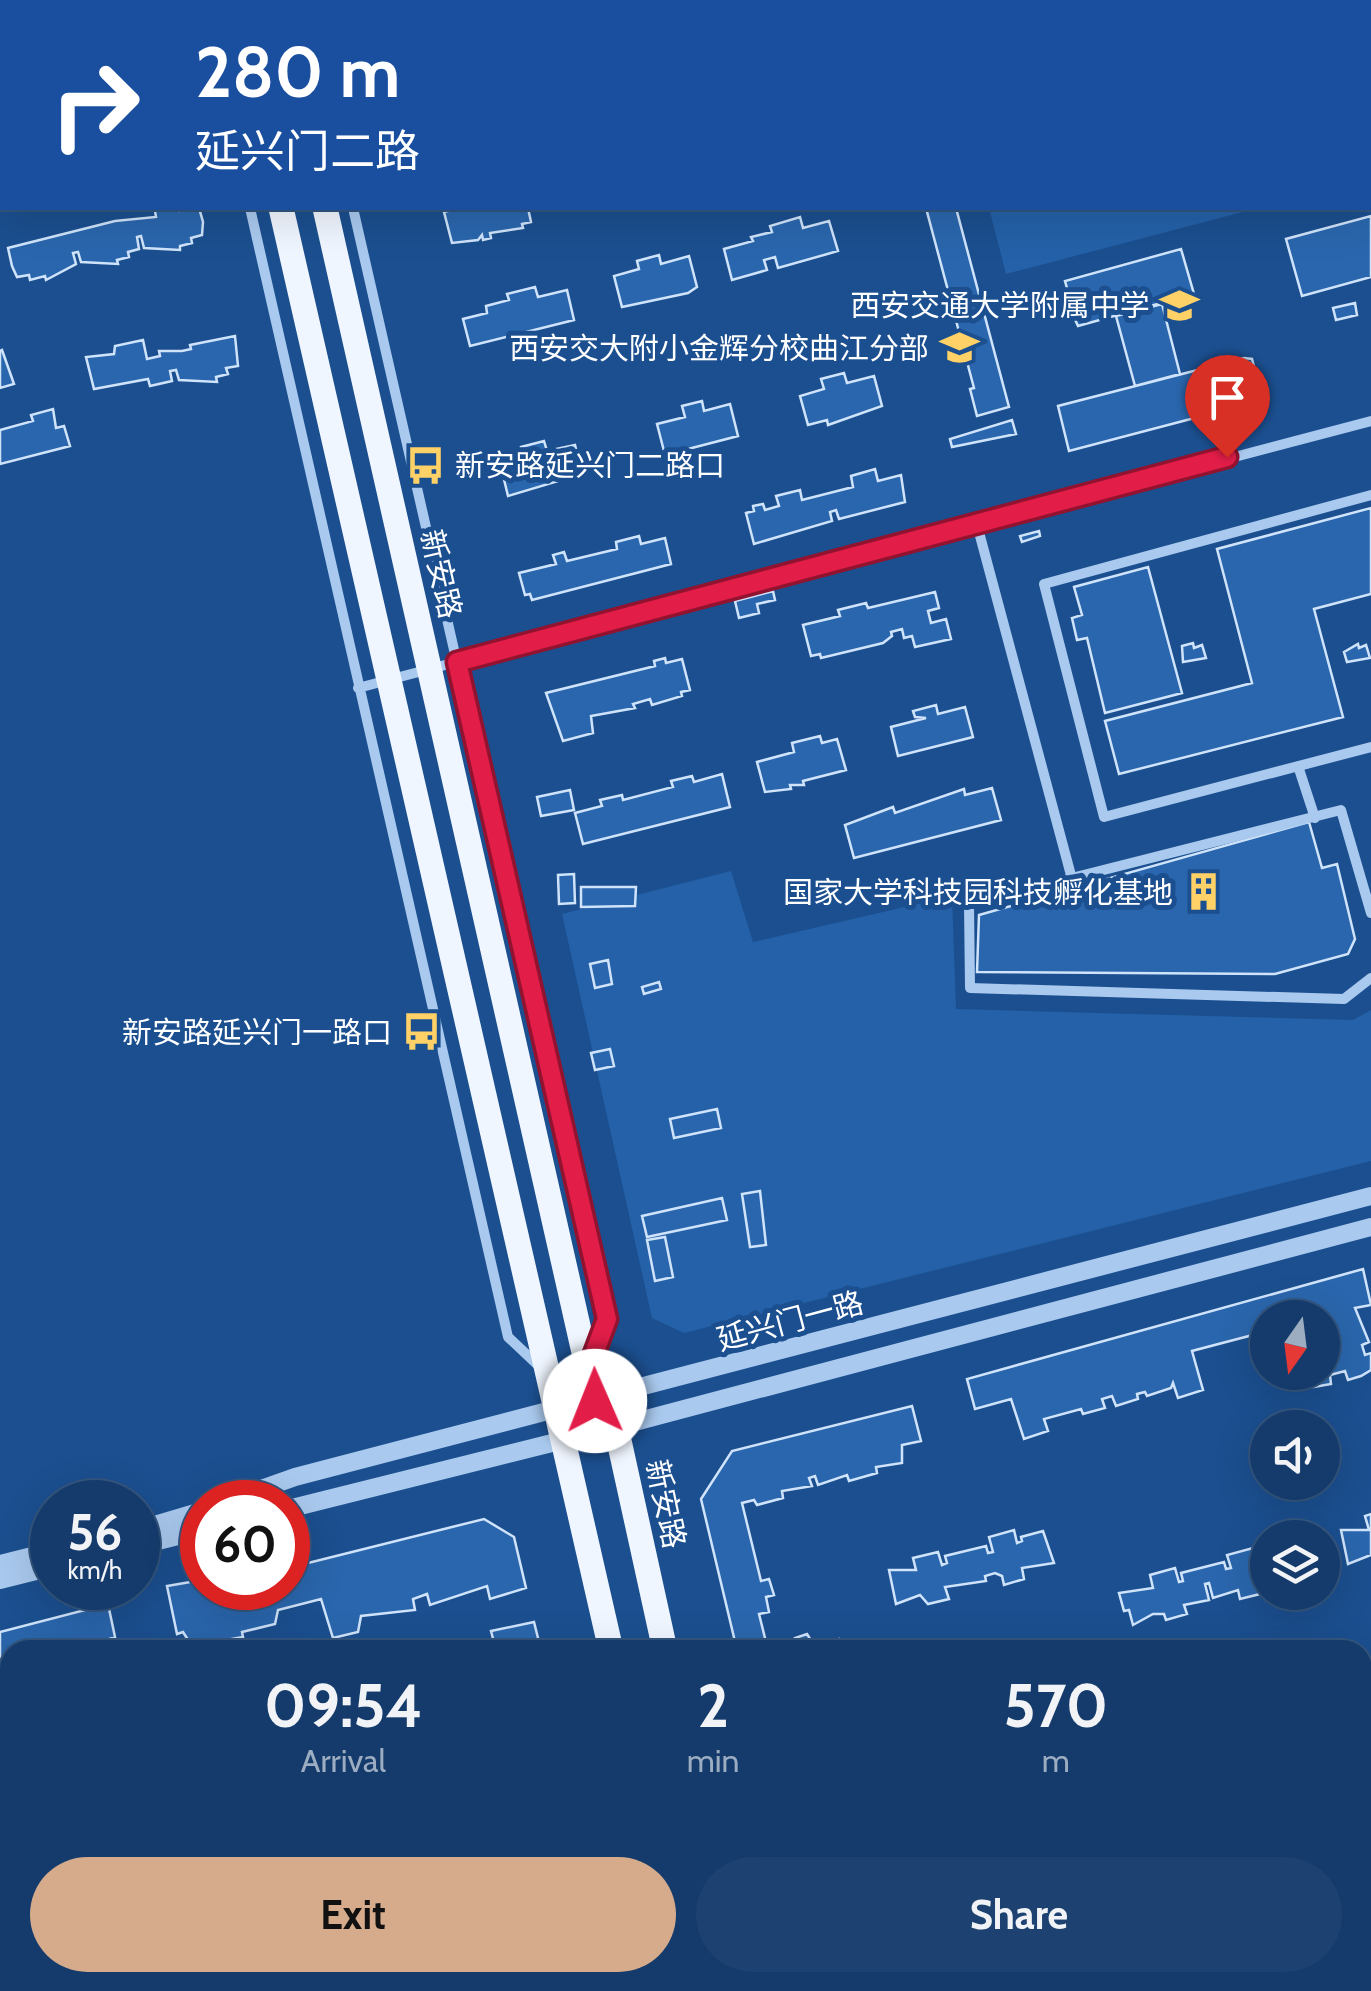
<!DOCTYPE html>
<meta charset="utf-8">
<style>
:root{--surface:#143b6b;--page:#1d4271;--text:#f1f3f6;--muted:#9dadc1;--line:#33557e;--accent:#d6ab8b}
body{margin:0;font-family:Cabin,"Noto Sans SC",sans-serif;background:var(--page);color:var(--text);height:100vh;display:flex;flex-direction:column;font-size:38px;white-space:nowrap}
*{box-sizing:border-box;margin:0}
p{font-size:32px;color:var(--muted)}
.icon{flex:none;width:55px;height:55px;fill:none;stroke:currentColor;stroke-width:2;stroke-linecap:round;stroke-linejoin:round}
.map{position:relative;flex:1;overflow:hidden}
.details{position:absolute;left:0px;top:1640px;width:1372px;height:352px;display:flex;flex-direction:column;background:var(--surface);border-radius:30px 30px 0 0;box-shadow:0 10px 40px #0002,0 0 0 2px var(--line)}
.details>*{flex:none}
.guide{position:absolute;left:0px;top:0px;width:1372px;height:210px;box-shadow:0 10px 40px #0002,0 0 0 2px var(--line);background:#1a4fa0;color:#fff;overflow:hidden}
.needle{width:65px;rotate:194deg}
.tools{position:absolute;left:1250px;top:1300px;display:grid;gap:20px}
.tools a{display:grid;place-items:center;width:90px;height:90px;border-radius:50%;background:var(--surface);box-shadow:0 10px 40px #0002,0 0 0 2px var(--line);font-size:50px}
.speed{position:absolute;left:30px;top:1480px;display:flex;gap:20px;font-size:50px;font-weight:700;text-align:center}
.speed>*{display:grid;place-content:center;width:130px;height:130px;border-radius:50%;background:var(--surface);box-shadow:0 10px 40px #0002,0 0 0 2px var(--line);line-height:1}
.speed small{font-size:25px;font-weight:400}
.speed .limit{border:15px solid #d22;background:#fff;color:#111}
.pin{position:absolute;display:grid;place-items:center;width:85px;height:85px;color:#fff;margin:-102px -42px;border-radius:50% 50% 50% 0;rotate:-45deg;box-shadow:0 0 10px #0007}
.pin .icon{rotate:45deg}
.me{position:absolute;width:110px;margin:-55px;rotate:359deg;stroke-linejoin:round;filter:drop-shadow(0 0 8px #0008)}
.turn{display:flex;align-items:center;gap:35px;height:210px;padding:0 30px;font-size:45px}
.turn .icon{width:130px;height:130px;stroke-width:2.5}
.turn b{display:block;font-size:70px;line-height:85px}
.eta{display:flex;justify-content:space-evenly;align-items:center;height:170px;text-align:center}
.eta b{font-size:60px;font-weight:800;line-height:70px}
.primary-button{display:flex;gap:20px;margin-top:auto;padding:20px 30px}
.primary-button a{flex:1;height:115px;border-radius:60px;background:var(--accent);color:#111;font-size:40px;font-weight:800;line-height:115px;text-align:center}
.primary-button a+a{background:var(--page);color:var(--text)}
.map>svg:first-child{display:block}
</style>
<div class="map">
<svg width="1371" height="1991" viewBox="0 0 1371 1991">
<rect width="100%" height="100%" fill="#1b4f8f"/>
<path fill="#2461a8" d="M935 0H1263L1264 2H935Z
M989 208H1258L1006 274Z
M731 871 753 942 952 896 956 1009 1353 1020 1371 1010V1161L684 1333 652 1318 562 914Z"/>
<path fill="#2a66ad" stroke="#cfe3fa" stroke-width="2.5" d="M434 0H472L473 2H435Z
M537 0H623L624 2H537Z
M675 0H762V2H676Z
M1336 0H1371V17L1370 2H1326Z
M172 208 179 211 199 208 203 222 202 235 191 238 192 243 180 246V250L144 248 141 236 137 237 139 249 128 252 129 257 117 260 118 264 81 262 78 252 73 253 76 264 46 280 45 276 30 280 29 275 17 277 12 266 8 248 115 221 156 217 155 211Z
M459 208H528L531 222 522 224 523 228 490 233 491 238 483 240 482 235 478 240 452 243 444 212Z
M926 208H956L1009 407 977 416 970 389 974 388Z
M1371 216V277L1302 296 1286 239Z
M800 217 803 228 829 221 838 251 778 268 775 257 764 260 767 270 732 280 724 249 753 241 751 237 772 232 770 226Z
M1181 249 1194 294 1078 326 1066 300 1070 299 1065 281Z
M659 255 661 264 689 256 697 287 688 293 622 307 614 276 639 269 637 261Z
M535 287 538 297 567 290 574 320 470 346 463 319 487 313 486 306 509 300 507 294Z
M1355 303 1357 315 1336 320 1333 308Z
M1162 304 1180 374 1135 386 1116 316Z
M235 336 238 366 226 368 228 374 216 377 217 382 179 380 176 370 170 371 172 381 150 386 148 379 94 389 86 357 114 354 115 346 143 340 147 359 160 356 159 351H182L191 349 190 345Z
M2 350 14 384 0 388V351Z
M1244 358 1252 359 1263 400 1069 451 1058 406Z
M844 373 847 383 874 376 882 406 828 425 827 420 808 425 800 396 824 389 821 379Z
M702 401 704 411 730 404 738 436 665 455 657 424 685 417 682 406Z
M53 409 56 428 64 426 70 446 0 464V430L33 421 31 415Z
M1012 420 1016 434 952 447 950 439Z
M544 441 547 451 575 445 582 474 508 496 500 463 523 458 521 447Z
M875 469 878 481 901 475 905 502 839 519 836 510 830 512 832 521 754 544 746 513 754 511 753 506 763 504 765 510 779 506 776 496 800 490 802 500 853 487 851 476Z
M1371 508V594L1314 609 1343 717 1119 774 1105 721 1252 683 1217 549Z
M1039 531 1040 536 1022 542 1020 536Z
M639 536 641 544 665 538 671 564 532 600 530 594 525 595 519 573 556 564 553 555 564 552 567 561 617 549 616 542Z
M1148 567 1182 693 1105 713 1087 638 1077 640 1072 618 1082 615 1074 587Z
M773 591 775 600 757 604 759 613 739 618 735 601Z
M935 592 939 608 928 611 931 623 946 619 951 639 915 647 912 636 904 638 902 629 891 632 892 636 883 643 821 658 820 654 811 656 803 625 840 616 838 610 866 603 868 608Z
M1193 643 1194 648 1202 645 1206 658 1183 662 1182 646Z
M1358 644 1359 648 1366 645 1370 658 1347 662 1344 652Z
M665 658 666 663 682 659 690 690 681 692 682 696 652 705 650 699 633 704 635 708 591 716 593 733 563 741 546 693 655 666 654 661Z
M936 705 938 714 965 707 973 737 898 756 891 727 926 718 915 717 913 711Z
M820 736 822 743 837 739 846 770 803 781 804 785H790L791 789 765 792 757 762 794 752 792 743Z
M722 774 730 807 583 844 575 813 602 806 600 800 622 795 623 800 673 787 671 781 692 776 694 782Z
M992 788 1001 820 854 858 845 825 893 807 895 813 964 789 965 795Z
M570 790 574 810 541 816 537 797Z
M1309 822 1322 868 1337 864 1355 939 1348 954 1275 974 977 972 979 915Z
M574 874 575 903 559 904 558 875Z
M581 887H636L635 906 581 907Z
M608 960 612 984 595 988 590 964Z
M659 982 661 989 644 994 642 987Z
M610 1049 614 1066 595 1070 591 1053Z
M717 1109 721 1128 674 1138 670 1119Z
M760 1191 766 1245 750 1247 742 1194Z
M722 1198 727 1220 647 1237 642 1216Z
M665 1237 673 1277 655 1281 647 1240Z
M1363 1269 1371 1305 1355 1308 1369 1342 1362 1345 1365 1355 1371 1353V1370L1361 1376 1348 1380 1345 1371 1330 1375 1331 1384 1302 1389 1298 1372H1322V1318H1268V1331L1192 1351 1203 1390 1178 1398 1173 1383 1171 1388 1147 1396 1145 1392 1137 1394 1138 1399 1116 1406 1112 1396 1102 1399 1105 1408 1083 1414 1081 1409 1044 1419 1048 1431 1024 1439 1011 1399 975 1409 967 1379Z
M912 1406 921 1441 902 1445V1463L876 1467 877 1473 849 1481 847 1475 818 1485 815 1476 809 1478 812 1486 782 1491 783 1498 757 1505 754 1500 742 1503 761 1581 769 1579 774 1595 766 1597 769 1612 759 1614 768 1650H737L701 1499 732 1451Z
M1371 1514V1555L1348 1564 1341 1530H1369L1365 1516Z
M484 1519 514 1537 526 1588 490 1599 487 1586 430 1605 427 1594 413 1599 415 1610 361 1616 358 1632 333 1638 321 1599 278 1610 275 1624 242 1632 243 1637 192 1646 183 1632 177 1634 167 1586 202 1580V1588H288V1568Z
M1014 1530 1017 1543 1022 1541 1021 1537 1043 1531 1054 1563 1022 1568 1024 1579 1004 1585 1002 1576 995 1573 985 1576 986 1581 945 1587 949 1599 928 1604 920 1595 896 1604 889 1570H916L913 1558 938 1552 942 1565 947 1563 945 1556 986 1546 988 1553 993 1552 989 1537Z
M1253 1548 1256 1561 1261 1560 1259 1552 1268 1550V1589L1260 1594 1240 1599 1238 1590 1213 1598 1209 1583 1205 1584 1209 1600 1184 1605 1187 1614 1166 1620 1164 1614H1153L1133 1625 1129 1610 1124 1611 1119 1593 1153 1588 1150 1575 1175 1568 1179 1582 1183 1581 1181 1573 1224 1562 1226 1569 1231 1568 1227 1555Z
M108 1604 115 1637 95 1644 97 1650H10V1689L2 1687 0 1692V1632Z
M534 1622 541 1650H496L491 1631Z
M807 1634 817 1650H775L791 1640 793 1647 797 1645 795 1638Z
M839 1639 845 1650H823L821 1644Z
M1371 1734V1771L1362 1773V1736Z
M1371 1838V1859L1362 1861V1840Z
M10 1853V1873L4 1875 0 1855Z
M10 1879V1923L0 1925V1881Z
M1371 1939V1968L1362 1970V1941Z
M10 1977V1982H75L77 1991H11L8 1978Z
M447 1982 450 1986 454 1982H618L620 1991H571L568 1983 559 1991H513L512 1984 504 1986 505 1991H432L431 1986Z
M844 1982H876L877 1991 845 1989Z
M1154 1982 1148 1991H904L903 1986 916 1982Z"/>
<g fill="none" stroke-linecap="round" stroke-linejoin="round">
<path stroke="#a9c9ee" stroke-width="10" d="M203 0V2
M305 0 306 2
M250 208 508 1337 541 1368
M353 208 607 1319 591 1360
M1371 495 1044 584 1104 817 1371 747
M976 521 1072 879
M358 688 1371 421
M1298 766 1315 818
M1371 913 1341 810 969 904 970 988 1344 999 1371 978
M1362 1800 1371 1798
M1238 1991 1242 1982"/>
<path stroke="#a9c9ee" stroke-width="18" d="M225 1502 295 1477 1371 1196
M288 1509 616 1427 1371 1227
M138 1530 202 1511
M138 1546 202 1530
M0 1564 52 1551
M0 1580 52 1567"/>
<path stroke="#f0f6ff" stroke-width="25" d="M234 0 235 2
M278 0 279 2
M281 208 611 1650
M325 208 595 1401 616 1427 665 1650
M691 1982 693 1991
M735 1982 736 1991"/>
</g>
<g fill="none" stroke-linecap="round" stroke-linejoin="round">
<defs>
<path id="route" d="M595 1401 588 1370 607 1319 457 662 1227 457"/>
</defs>
<use href="#route" stroke="#92132f" stroke-width="25"/>
<use href="#route" stroke="#e11d48" stroke-width="18"/>
</g>
<defs>
<symbol id="school-bare" viewBox="-9 -9 18 18"><path d="M0-5L7-2L0 1L-7-2ZM-4 1L0 2.5L4 1V4Q0 6-4 4Z" fill="#ffd166" stroke="#1b4f8f" stroke-width="2.5" paint-order="stroke"/></symbol>
<symbol id="bus-bare" viewBox="-9 -9 18 18"><path d="M-5-6H5V4H4V6H2V4H-2V6H-4V4H-5ZM-3.5-4V0h7V-4ZM-3.5 1.2v1.5H-2V1.2ZM2 1.2v1.5H3.5V1.2Z" fill="#ffd166" stroke="#1b4f8f" stroke-width="2.5" paint-order="stroke"/></symbol>
<symbol id="building-bare" viewBox="-9 -9 18 18"><path d="M-4-6H4V6H1V3H-1V6H-4ZM-2.5-4.3h1.7v1.8h-1.7ZM.8-4.3h1.7v1.8H.8ZM-2.5-1h1.7V.8h-1.7ZM.8-1h1.7V.8H.8Z" fill="#ffd166" stroke="#1b4f8f" stroke-width="2.5" paint-order="stroke"/></symbol>
</defs>
<g fill-rule="evenodd">
<use href="#school-bare" x="1152" y="278" width="55" height="55"/>
<use href="#school-bare" x="932" y="320" width="55" height="55"/>
<use href="#bus-bare" x="398" y="438" width="55" height="55"/>
<use href="#building-bare" x="1176" y="864" width="55" height="55"/>
<use href="#bus-bare" x="394" y="1004" width="55" height="55"/>
</g>
<g text-anchor="middle" dominant-baseline="central" stroke-width="10" stroke-linejoin="round" paint-order="stroke">
<g font-size="30" fill="#fff" stroke="#1b4f8f" text-anchor="end">
<text x="1150" y="305">西安交通大学附属中学</text>
<text x="929" y="348">西安交大附小金辉分校曲江分部</text>
<text x="455" y="465" text-anchor="start">新安路延兴门二路口</text>
<text x="1173" y="892">国家大学科技园科技孵化基地</text>
<text x="392" y="1032">新安路延兴门一路口</text>
</g>
<g font-size="30" fill="#fff" stroke="#1b4f8f">
<text transform="translate(441 574) rotate(77)">新安路</text>
<text transform="translate(790 1321) rotate(-15)">延兴门一路</text>
<text transform="translate(666 1504) rotate(78)">新安路</text>
</g>
</g>
</svg>
<div class="tools">
<a><svg class="needle" viewBox="-14 -14 28 28"><path d="M0-13l5 13h-10z" fill="#e53935"/><path d="M0 13l5-13h-10z" fill="#9dadc1"/></svg></a>
<a><svg class="icon" aria-label="sound" viewBox="0 0 24 24"><path d="M4 9h4l5-4v14l-5-4H4zM17 9q2 3 0 6"/></svg></a>
<a><svg class="icon" aria-label="layers" viewBox="0 0 24 24"><path d="M12 4l9 5-9 5-9-5zM3 14l9 5 9-5"/></svg></a>
</div>
<div class="speed"><div>56<small>km/h</small></div><div class="limit">60</div></div>
<div class="pin" style="left:1227px;top:457px;background:#d93025"><svg class="icon" aria-label="arrive" viewBox="0 0 24 24"><path d="M6 21V4h12l-3 4 3 4H6"/></svg></div>
<svg class="me" style="left:595px;top:1401px" viewBox="-20 -20 40 40"><circle r="19" fill="#fff"/><path d="M0-13L10 11 0 6-10 11z" fill="#e11d48"/></svg>
<div class="guide">
<div class="turn"><svg class="icon" aria-label="right" viewBox="0 0 24 24"><path d="M7 20v-9h11M14 6l5 5-5 5"/></svg><div><b>280 m</b>延兴门二路</div></div>
</div>
<section class="details">
<div class="eta">
<div><b>09:54</b><p>Arrival</p></div>
<div><b>2</b><p>min</p></div>
<div><b>570</b><p>m</p></div>
</div>
<div class="primary-button"><a>Exit</a><a>Share</a></div>
</section>
</div>
